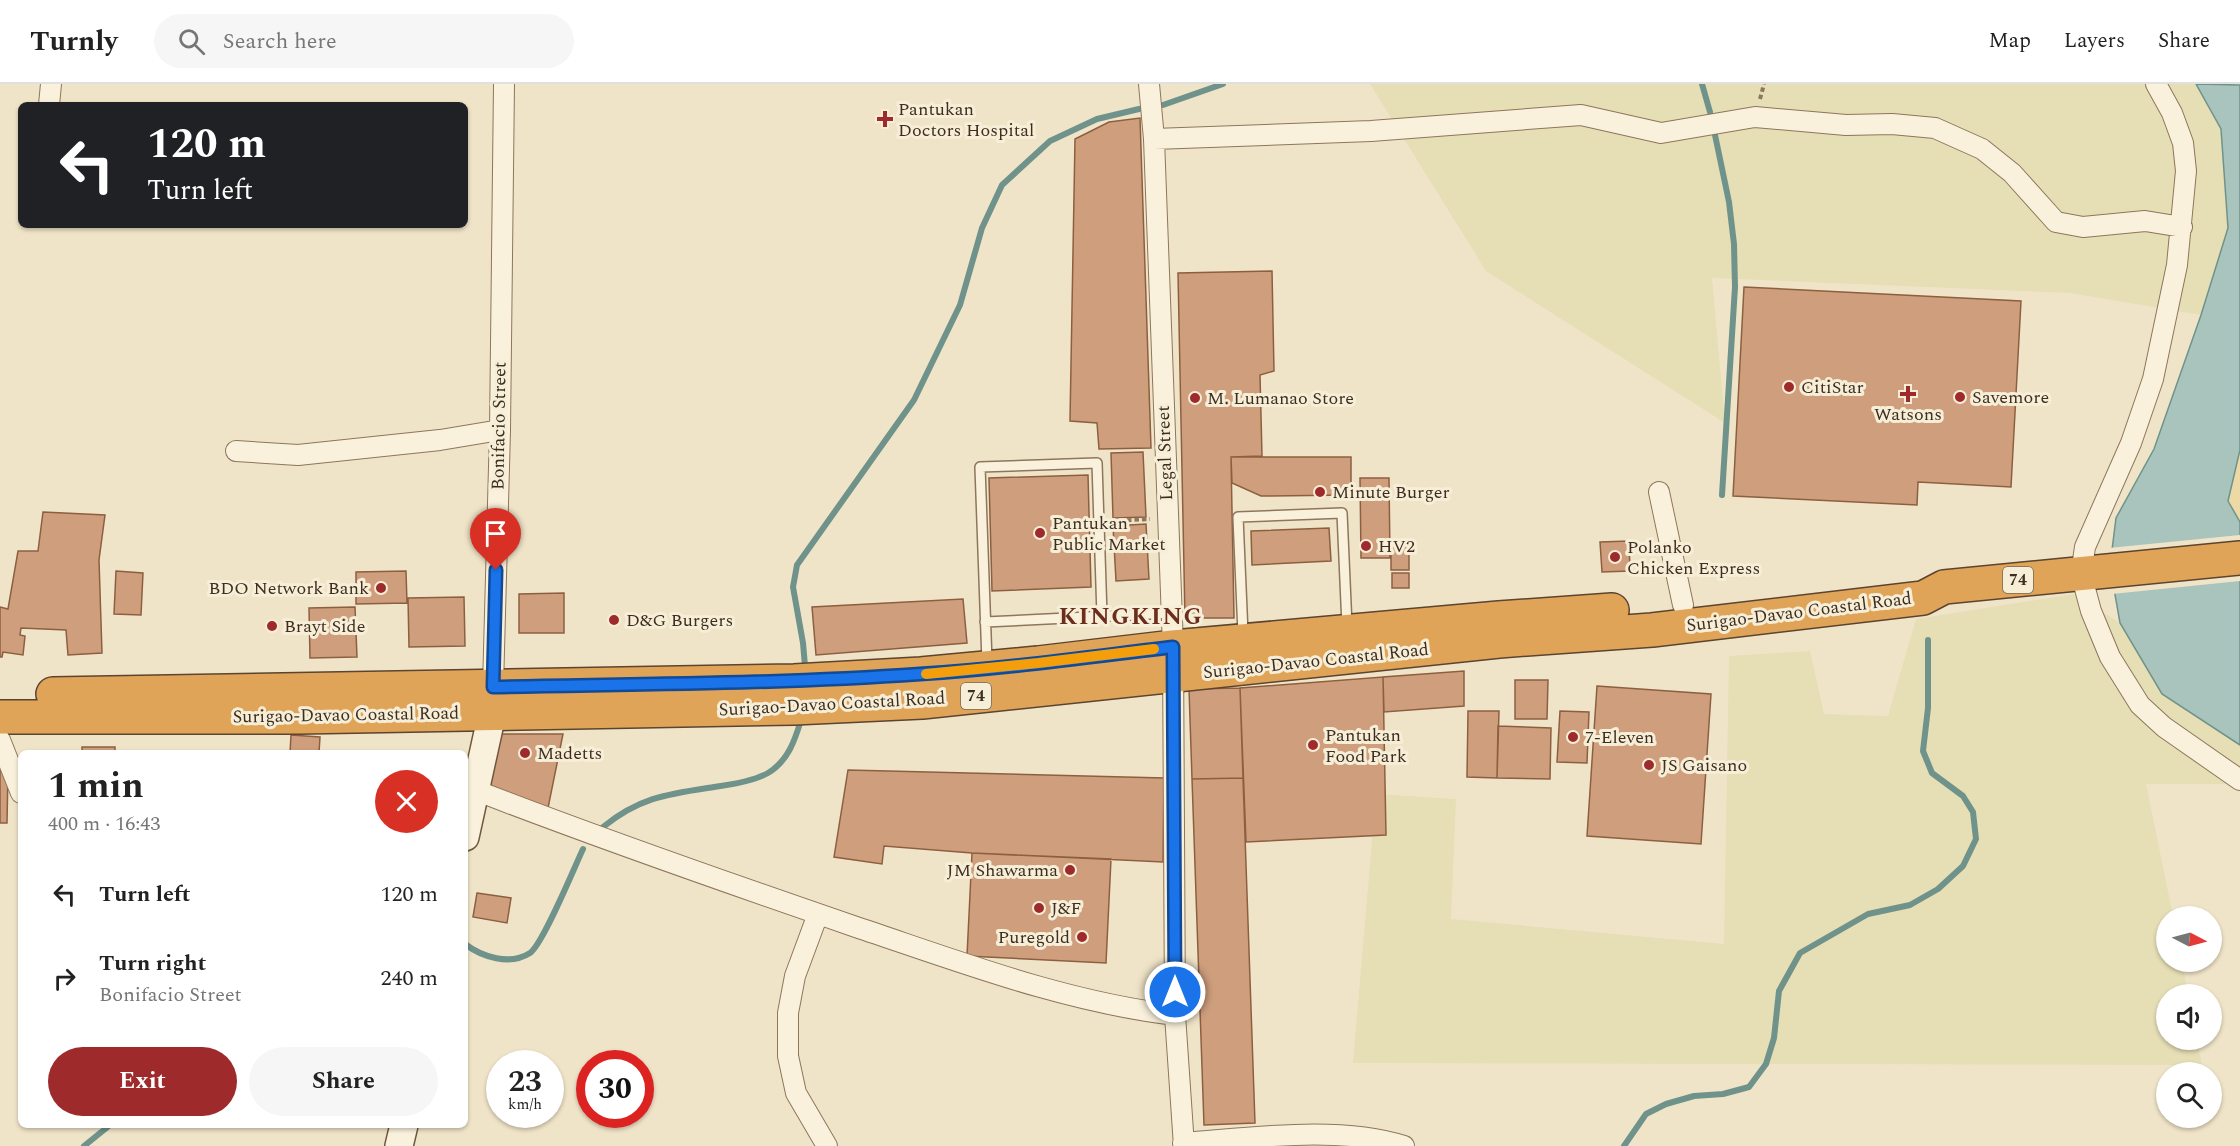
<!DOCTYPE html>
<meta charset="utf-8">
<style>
:root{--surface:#fff;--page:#f6f6f6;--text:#222;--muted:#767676;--line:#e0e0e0;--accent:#9e2a2b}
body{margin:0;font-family:Spectral,serif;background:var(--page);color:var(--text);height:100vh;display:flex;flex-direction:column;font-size:22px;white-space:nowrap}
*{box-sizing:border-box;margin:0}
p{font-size:20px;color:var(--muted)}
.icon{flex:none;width:33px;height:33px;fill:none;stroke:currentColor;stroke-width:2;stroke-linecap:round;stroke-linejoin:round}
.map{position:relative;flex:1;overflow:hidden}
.panel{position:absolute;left:18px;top:666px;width:450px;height:378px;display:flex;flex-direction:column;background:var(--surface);border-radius:9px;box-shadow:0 2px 4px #0004}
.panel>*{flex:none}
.guide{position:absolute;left:18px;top:18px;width:450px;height:126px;border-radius:9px;box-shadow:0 2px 4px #0004;background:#202124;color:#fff;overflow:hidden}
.needle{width:39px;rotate:96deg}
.controls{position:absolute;left:2156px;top:822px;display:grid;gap:12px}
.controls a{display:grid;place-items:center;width:66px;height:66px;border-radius:50%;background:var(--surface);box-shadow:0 2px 4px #0004;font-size:30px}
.speed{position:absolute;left:486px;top:966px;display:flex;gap:12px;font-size:30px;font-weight:700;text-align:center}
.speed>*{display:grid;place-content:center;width:78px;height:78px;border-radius:50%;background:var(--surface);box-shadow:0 2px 4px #0004;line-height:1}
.speed small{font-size:15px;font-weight:400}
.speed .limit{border:9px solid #d22;background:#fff;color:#111}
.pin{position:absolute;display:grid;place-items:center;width:51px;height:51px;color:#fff;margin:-62px -26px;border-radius:50% 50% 50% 0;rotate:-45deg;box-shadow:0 0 6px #0007}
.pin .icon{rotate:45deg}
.me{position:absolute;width:66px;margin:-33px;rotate:0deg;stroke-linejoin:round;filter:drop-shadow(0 0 4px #0008)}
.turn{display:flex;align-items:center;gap:21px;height:126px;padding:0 30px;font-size:27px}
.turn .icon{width:78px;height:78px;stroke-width:2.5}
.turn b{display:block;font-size:42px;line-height:51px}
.round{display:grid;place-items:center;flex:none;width:63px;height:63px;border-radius:32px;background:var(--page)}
.overview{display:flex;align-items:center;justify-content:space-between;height:102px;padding:0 30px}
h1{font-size:36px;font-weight:700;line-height:45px}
.cta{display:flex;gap:12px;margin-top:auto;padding:12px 30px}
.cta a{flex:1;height:69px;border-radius:36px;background:var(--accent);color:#fff;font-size:24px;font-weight:700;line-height:69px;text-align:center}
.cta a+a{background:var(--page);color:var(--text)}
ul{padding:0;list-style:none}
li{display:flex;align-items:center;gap:18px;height:84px;padding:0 30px}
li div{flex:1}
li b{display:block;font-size:22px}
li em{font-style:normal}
header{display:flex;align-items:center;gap:36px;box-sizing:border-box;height:84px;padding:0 30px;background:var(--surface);border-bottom:2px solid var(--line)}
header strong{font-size:28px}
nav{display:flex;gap:33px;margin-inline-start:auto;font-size:21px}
.search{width:420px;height:54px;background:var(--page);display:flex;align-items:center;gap:15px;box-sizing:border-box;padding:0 21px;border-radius:33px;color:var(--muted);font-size:22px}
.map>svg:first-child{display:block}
</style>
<header>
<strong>Turnly</strong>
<div class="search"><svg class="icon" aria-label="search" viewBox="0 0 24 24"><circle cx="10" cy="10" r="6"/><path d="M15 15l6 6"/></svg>Search here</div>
<nav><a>Map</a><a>Layers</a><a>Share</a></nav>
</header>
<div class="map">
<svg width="2240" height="1062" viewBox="0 0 2240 1062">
<rect width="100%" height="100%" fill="#f0e4c8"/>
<path fill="#e6deb5" d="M1370 0H2196L2221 45 2228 144 2201 231 2070 209 1712 194 1725 339 1486 187Z
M2074 510 2120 539 2162 610 2240 661V708L2231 700H2146L2173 832H2166V878H2182L2188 910H2166V956H2197L2202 981 1353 979 1376 710 1456 715 1451 835 1724 860 1729 572 1810 567 1824 630 1888 632 1916 535Z"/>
<path fill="#ecd9a5" d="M2240 366V438L2228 417Z"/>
<path fill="#a9c4bc" stroke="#6f938a" stroke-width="1.5" d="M2196 0 2240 1V366L2228 417 2240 438V661L2162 610 2120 539 2110 482 2116 434 2154 365 2201 231 2228 144 2221 45Z"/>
<path fill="#f0e4c8" d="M2240 451V497L2112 510 2107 482 2109 464Z"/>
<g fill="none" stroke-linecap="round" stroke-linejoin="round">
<path stroke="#6f938a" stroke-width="6" d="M1702 0 1710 28
M1163 21 1223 0
M1715 51 1729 118 1734 160 1735 203 1722 411
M805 582 803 559 793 503 797 481 914 316 960 221 982 144 1002 101 1050 57 1097 35 1139 25
M603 743C640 713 668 710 714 703 729 701 754 697 768 689 788 677 795 656 801 636
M465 860C482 873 510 882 530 869 543 860 574 784 583 765
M84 1062 110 1041
M1624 1062 1646 1030 1666 1020 1694 1012 1723 1010 1749 1003 1766 980 1774 954 1779 907 1800 869 1868 830 1910 821 1938 805 1963 782 1976 755 1973 728 1963 712 1932 689 1923 667 1928 624V556"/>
</g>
<path fill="#cf9f7d" stroke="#8d5f41" stroke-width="1.5" d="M1140 34 1151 364 1099 365 1097 339 1070 337 1075 55 1109 38Z
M1272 187 1274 287 1260 291 1262 372 1231 373 1234 534H1185L1178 189Z
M1744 203 2021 217 2011 403 1918 398 1917 421 1733 412Z
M1143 368 1146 433 1113 434 1111 369Z
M1231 373H1351V411L1261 412 1232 399Z
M1088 391 1091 503 992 507 989 394Z
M1360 394H1389L1390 474H1361Z
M43 428 105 431 99 476 102 569 68 571 66 546 21 544 20 551 25 552 23 571 3 568 2 573H0V523L8 525 18 467H38Z
M1146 440 1149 495 1116 497 1113 442Z
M1329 444 1331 477 1252 481 1251 447Z
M1391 456H1409V486H1391Z
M1629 457 1630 487 1602 488 1600 458Z
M116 487 143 489 141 531 114 530Z
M406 487 407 519 356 520V488Z
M1392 489H1409V504H1392Z
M564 509V549H519V510Z
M464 513 465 562 409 563 408 514Z
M963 515 967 559 816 571 812 523Z
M355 523 357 573 310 574 309 524Z
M1464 587V622L1384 628 1383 593Z
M1383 593 1386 751 1246 758 1240 604Z
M1515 596H1548L1547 635H1515Z
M1597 602 1711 610 1701 760 1587 752Z
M1240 604 1243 694 1192 695 1189 605Z
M1468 627H1499L1497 694 1467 693Z
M1560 627 1589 628 1587 679 1557 678Z
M1498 642 1551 644 1550 695 1497 694Z
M495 650H563L548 724 482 703Z
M291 651 320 653 319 669H290Z
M82 663H115V669H82Z
M848 686 1164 694 1163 778 972 769 884 762 882 780 834 773Z
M0 687H8L7 739H0Z
M1243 694 1255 1039 1204 1041 1192 695Z
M972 769 1111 775 1106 879 967 872Z
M477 809 511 814 507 839 473 833Z"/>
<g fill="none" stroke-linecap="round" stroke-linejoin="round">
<defs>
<path id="lane" d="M985 538 1171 529
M1243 550 1238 433 1342 429 1347 542
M987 578 980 383 1097 379 1102 532"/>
<path id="street" d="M1149 0 1154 55 1173 563 1175 931 1184 1062
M2156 0 2172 29 2183 59 2186 87 2177 181 2153 295 2131 359 2085 463 2081 490 2091 527 2110 573 2140 621 2164 643 2240 696
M49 21 51 0
M1154 55 1371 47 1581 31 1661 49 1755 33 1846 41 1892 40 1935 44 1982 65 2012 89 2056 138 2083 143 2145 137 2182 143
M236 367 298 371 440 356 500 346
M1659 408 1683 521
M493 603 500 346 504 0
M0 656 21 709
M475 706C601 755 728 799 856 843 961 878 1065 918 1175 931
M818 830 795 892 788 929V972L796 1009 827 1062
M1183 1059C1252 1054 1339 1041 1404 1062"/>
<path id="secondary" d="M465 753 492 630V610
M399 1062 404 1041"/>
<path id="highway" d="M53 610 794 597 921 590 1038 579 1173 563 1499 534 1612 526
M0 633H299L794 624 922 618 1499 557 1652 546 1923 514 1944 503 2240 474"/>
</defs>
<use href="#lane" stroke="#8d765c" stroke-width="12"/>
<use href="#street" stroke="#8d765c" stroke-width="22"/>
<use href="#secondary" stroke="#6f573f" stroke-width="30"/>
<use href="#highway" stroke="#5b4430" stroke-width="36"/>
<path stroke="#8d765c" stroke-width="4" stroke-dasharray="4.5 3" stroke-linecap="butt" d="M1760 15 1764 0
M1112 437 1150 435"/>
<use href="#lane" stroke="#faf1dc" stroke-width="9"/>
<use href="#street" stroke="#faf1dc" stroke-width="20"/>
<use href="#secondary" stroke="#faf1dc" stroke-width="27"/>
<use href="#highway" stroke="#e0a458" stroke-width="33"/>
</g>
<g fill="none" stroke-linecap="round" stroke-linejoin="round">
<defs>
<path id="route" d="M496 486 493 603C635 600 778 600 920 590 1004 585 1089 573 1173 563L1175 908"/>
</defs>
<use href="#route" stroke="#114b97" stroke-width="15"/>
<use href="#route" stroke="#1a73e8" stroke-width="10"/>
<path stroke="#f59e0b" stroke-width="10" d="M926 590 1038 579 1154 565"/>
</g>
<g fill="#9e2a2b" stroke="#f7eed8" stroke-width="2">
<path d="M882 26h6v6h6v6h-6v6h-6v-6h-6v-6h6z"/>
<circle cx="1789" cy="303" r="6"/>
<path d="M1905 301h6v6h6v6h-6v6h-6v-6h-6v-6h6z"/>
<circle cx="1960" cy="313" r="6"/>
<circle cx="1195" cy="314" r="6"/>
<circle cx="1320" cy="408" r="6"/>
<circle cx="1040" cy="449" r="6"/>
<circle cx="1366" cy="462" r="6"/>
<circle cx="1615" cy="473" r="6"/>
<circle cx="381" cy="504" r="6"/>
<circle cx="614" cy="536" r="6"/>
<circle cx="272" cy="542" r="6"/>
<circle cx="1573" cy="653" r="6"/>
<circle cx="1313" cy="661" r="6"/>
<circle cx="525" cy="669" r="6"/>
<circle cx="1649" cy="681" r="6"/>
<circle cx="1070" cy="786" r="6"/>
<circle cx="1039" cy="824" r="6"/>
<circle cx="1082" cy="853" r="6"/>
</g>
<g text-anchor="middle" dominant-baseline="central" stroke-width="6" stroke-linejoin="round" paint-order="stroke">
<g fill="#f7eed8" stroke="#756857" stroke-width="1.5">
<rect x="2003" y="483" width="30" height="26" rx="4.5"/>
<rect x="961" y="599" width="30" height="26" rx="4.5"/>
</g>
<g font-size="16" font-weight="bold" fill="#3d2e20">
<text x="2018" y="496">74</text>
<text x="976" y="612">74</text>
</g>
<g font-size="18" fill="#3d2e20" stroke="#f7eed8" text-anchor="start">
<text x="898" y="25">Pantukan<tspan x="898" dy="21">Doctors Hospital</tspan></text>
<text x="1801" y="303">CitiStar</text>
<text x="1972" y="313">Savemore</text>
<text x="1207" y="314">M. Lumanao Store</text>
<text x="1908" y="330" text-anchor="middle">Watsons</text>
<text x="1332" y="408">Minute Burger</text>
<text x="1052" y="439">Pantukan<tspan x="1052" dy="21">Public Market</tspan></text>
<text x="1378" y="462">HV2</text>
<text x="1627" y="463">Polanko<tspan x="1627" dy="21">Chicken Express</tspan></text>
<text x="369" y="504" text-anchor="end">BDO Network Bank</text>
<text x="626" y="536">D&amp;G Burgers</text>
<text x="284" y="542">Brayt Side</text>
<text x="1325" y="651">Pantukan<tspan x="1325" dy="21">Food Park</tspan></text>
<text x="1585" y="653">7-Eleven</text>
<text x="537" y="669">Madetts</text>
<text x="1661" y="681">JS Gaisano</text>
<text x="1058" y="786" text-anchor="end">JM Shawarma</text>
<text x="1051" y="824">J&amp;F</text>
<text x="1070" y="853" text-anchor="end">Puregold</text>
</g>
<g font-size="18" fill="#3d2e20" stroke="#f7eed8">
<text transform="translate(499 342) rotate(-89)">Bonifacio Street</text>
<text transform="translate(1165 369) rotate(-92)">Legal Street</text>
<text transform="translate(1799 528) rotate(-7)">Surigao-Davao Coastal Road</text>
<text transform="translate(1316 577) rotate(-6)">Surigao-Davao Coastal Road</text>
<text transform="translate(832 620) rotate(-3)">Surigao-Davao Coastal Road</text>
<text transform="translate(346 631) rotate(-1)">Surigao-Davao Coastal Road</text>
</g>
<g font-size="24" font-weight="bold" letter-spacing="1.5" fill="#6b2e1e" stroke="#f7eed8">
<text x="1131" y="533">KINGKING</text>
</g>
</g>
</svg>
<div class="controls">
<a><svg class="needle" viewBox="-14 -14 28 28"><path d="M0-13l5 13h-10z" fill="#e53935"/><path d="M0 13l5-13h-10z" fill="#767676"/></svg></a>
<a><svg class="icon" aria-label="sound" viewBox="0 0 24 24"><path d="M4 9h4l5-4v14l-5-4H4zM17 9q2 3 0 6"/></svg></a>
<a><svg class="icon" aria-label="search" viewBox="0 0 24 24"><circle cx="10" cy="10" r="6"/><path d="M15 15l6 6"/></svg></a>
</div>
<div class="speed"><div>23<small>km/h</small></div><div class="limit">30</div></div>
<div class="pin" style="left:496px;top:486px;background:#d93025"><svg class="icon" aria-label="arrive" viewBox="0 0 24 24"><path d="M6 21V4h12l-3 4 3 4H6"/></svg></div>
<svg class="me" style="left:1175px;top:908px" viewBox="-20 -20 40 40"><circle r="17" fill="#1a73e8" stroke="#fff" stroke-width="3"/><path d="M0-11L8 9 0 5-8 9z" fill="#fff"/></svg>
<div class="guide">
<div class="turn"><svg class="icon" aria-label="left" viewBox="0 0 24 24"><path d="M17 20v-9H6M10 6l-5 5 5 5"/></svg><div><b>120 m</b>Turn left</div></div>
</div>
<section class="panel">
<div class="overview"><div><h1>1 min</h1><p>400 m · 16:43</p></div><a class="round" style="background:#d93025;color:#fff"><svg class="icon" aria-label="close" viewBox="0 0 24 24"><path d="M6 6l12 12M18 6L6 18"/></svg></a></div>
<ul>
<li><svg class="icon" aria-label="left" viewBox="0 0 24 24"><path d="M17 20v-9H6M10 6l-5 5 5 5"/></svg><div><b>Turn left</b></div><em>120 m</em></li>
<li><svg class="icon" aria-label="right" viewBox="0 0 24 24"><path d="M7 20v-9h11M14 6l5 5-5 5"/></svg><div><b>Turn right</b><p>Bonifacio Street</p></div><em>240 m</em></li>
</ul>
<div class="cta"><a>Exit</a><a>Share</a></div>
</section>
</div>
